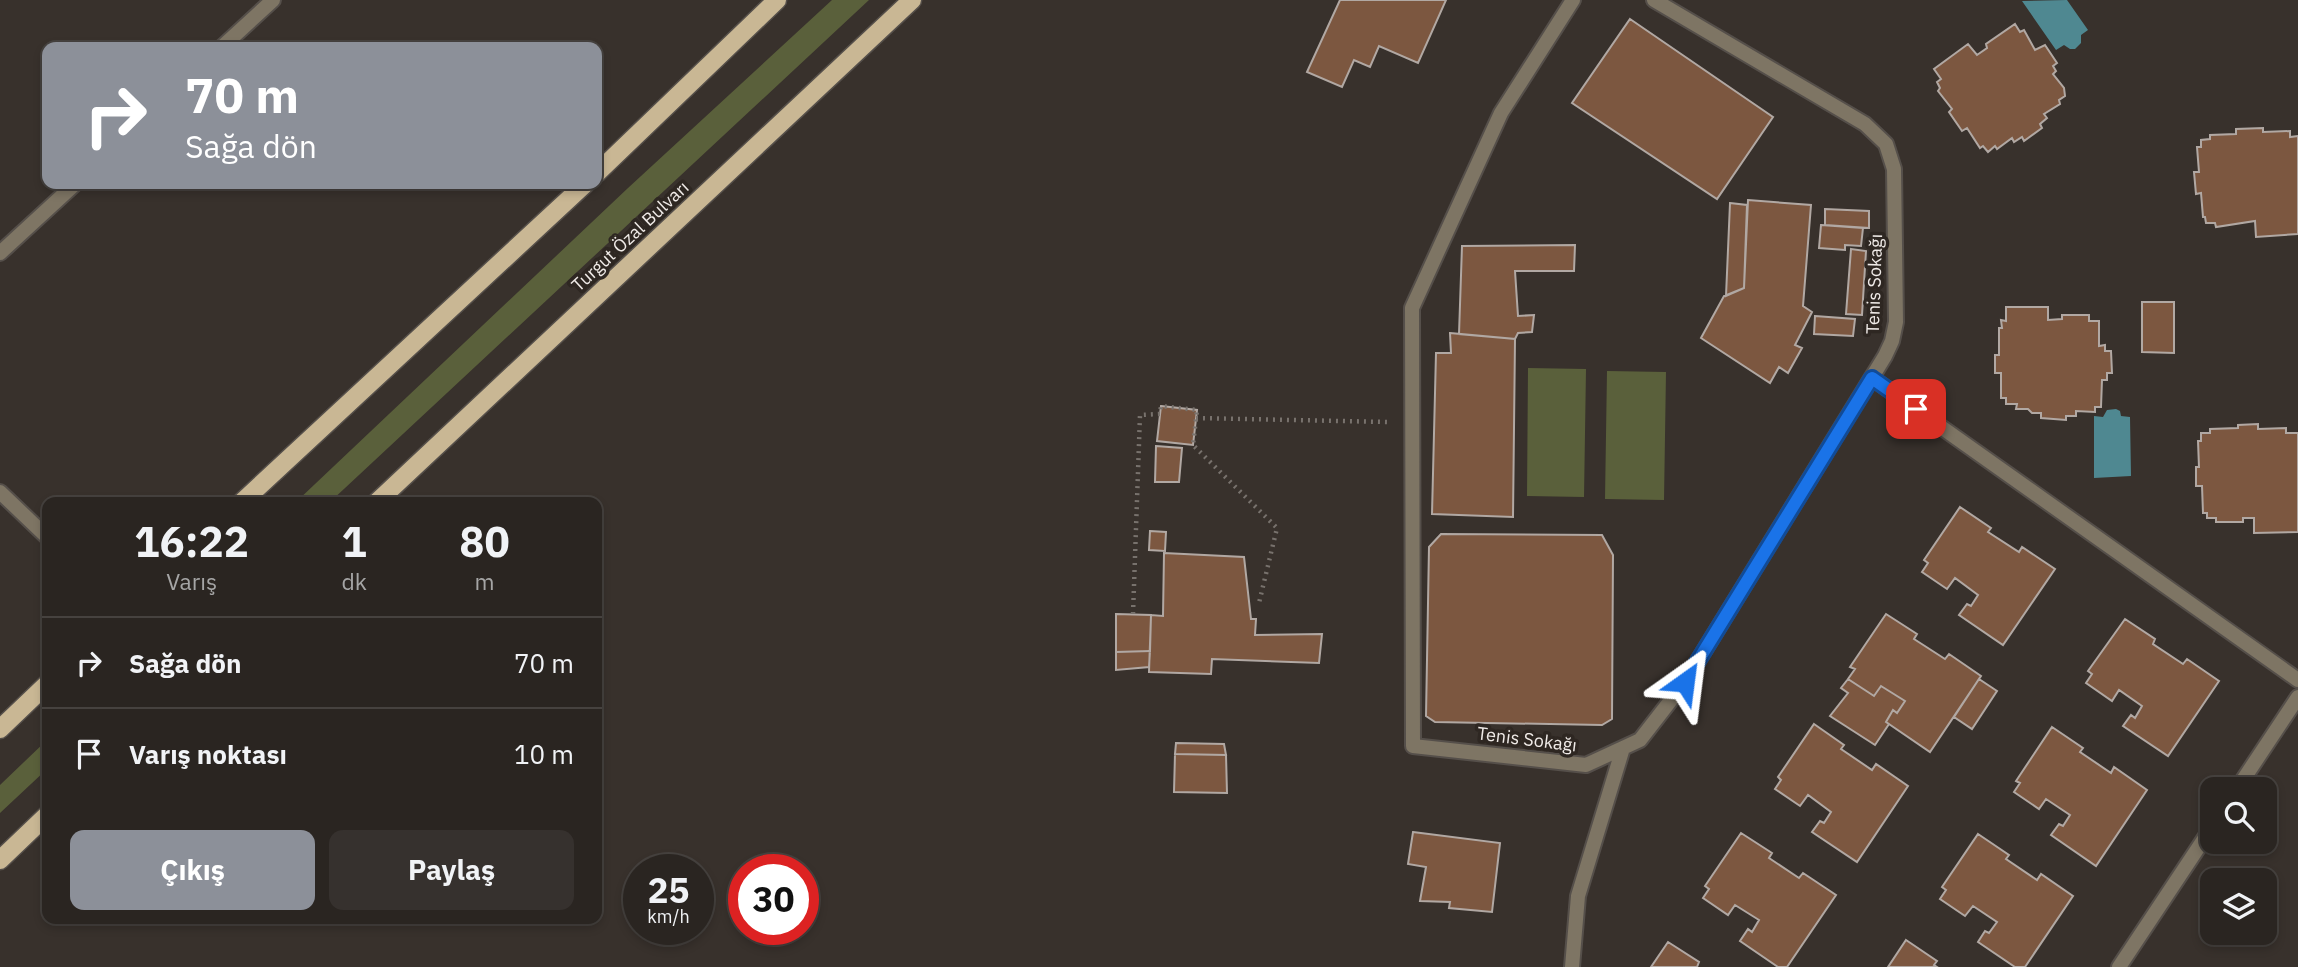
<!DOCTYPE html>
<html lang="tr">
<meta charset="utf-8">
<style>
:root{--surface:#2a2521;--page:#36312e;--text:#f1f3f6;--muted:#a5a5a5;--line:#46423f;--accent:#8c9099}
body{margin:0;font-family:"IBM Plex Sans",sans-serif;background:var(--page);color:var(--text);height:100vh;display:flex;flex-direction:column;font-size:26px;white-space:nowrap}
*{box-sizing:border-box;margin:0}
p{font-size:23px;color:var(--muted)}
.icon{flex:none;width:38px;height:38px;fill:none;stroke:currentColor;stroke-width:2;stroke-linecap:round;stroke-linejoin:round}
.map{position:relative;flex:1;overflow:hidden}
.panel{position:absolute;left:42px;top:497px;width:560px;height:427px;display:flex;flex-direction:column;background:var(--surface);border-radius:14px;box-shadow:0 4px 10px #0003,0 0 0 2px var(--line)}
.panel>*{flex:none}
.hud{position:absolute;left:42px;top:42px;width:560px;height:147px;border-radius:14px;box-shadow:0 4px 10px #0003,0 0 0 2px var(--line);background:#8c9099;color:#fff;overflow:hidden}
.tools{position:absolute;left:2200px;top:777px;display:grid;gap:14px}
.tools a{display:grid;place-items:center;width:77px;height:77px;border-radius:14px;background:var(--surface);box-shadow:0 4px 10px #0003,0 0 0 2px var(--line);font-size:35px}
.speed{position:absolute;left:623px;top:854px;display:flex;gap:14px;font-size:35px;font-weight:700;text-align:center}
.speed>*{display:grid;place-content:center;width:91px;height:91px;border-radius:50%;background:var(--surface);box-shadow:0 4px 10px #0003,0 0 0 2px var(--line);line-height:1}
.speed small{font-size:18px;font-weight:400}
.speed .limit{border:10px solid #d22;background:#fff;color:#111}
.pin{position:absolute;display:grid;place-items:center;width:60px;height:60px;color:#fff;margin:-30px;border-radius:14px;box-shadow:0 4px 10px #0006}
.me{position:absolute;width:77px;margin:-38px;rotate:31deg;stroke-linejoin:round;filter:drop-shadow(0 0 5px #0008)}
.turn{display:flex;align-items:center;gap:24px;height:147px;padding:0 28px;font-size:32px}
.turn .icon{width:91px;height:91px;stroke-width:2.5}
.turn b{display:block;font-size:49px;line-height:60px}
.eta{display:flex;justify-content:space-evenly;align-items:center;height:119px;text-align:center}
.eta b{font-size:42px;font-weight:800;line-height:49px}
.cta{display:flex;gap:14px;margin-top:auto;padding:14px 28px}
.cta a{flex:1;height:80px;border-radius:14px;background:var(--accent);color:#fff;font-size:28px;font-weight:800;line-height:80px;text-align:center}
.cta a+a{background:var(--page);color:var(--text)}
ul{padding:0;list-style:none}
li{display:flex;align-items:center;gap:21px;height:91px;padding:0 28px;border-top:2px solid var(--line)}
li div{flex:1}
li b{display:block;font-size:26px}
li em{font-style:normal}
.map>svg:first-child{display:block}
</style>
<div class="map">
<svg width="2298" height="967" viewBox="0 0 2298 967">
<rect width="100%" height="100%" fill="#38312c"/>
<path fill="#5a603b" d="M832 0H869L330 502H296L628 188Z
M1528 368 1586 369 1584 497 1527 496Z
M1607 371 1666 372 1664 500 1605 499Z
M47 740V769L0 813V785Z"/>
<path fill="#4f8891" d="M2067 0 2088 30 2081 35V43L2075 49H2070L2064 45 2056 50 2022 1Z
M2116 409 2120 411 2121 416 2130 417 2131 476 2094 478V416L2103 417 2107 410Z"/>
<path fill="#7c5740" stroke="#b1a8a3" stroke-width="2" d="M1340 0H1446L1418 63 1379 46 1370 67 1354 60 1342 87 1307 72Z
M1630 19 1773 117 1717 199 1572 103Z
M2015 24 2020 32 2024 30 2035 50 2045 45 2057 63 2053 66 2056 71 2053 74 2064 88 2065 96 2059 100 2060 104 2044 114 2047 118 2040 124 2042 128 2024 141 2022 137 2014 142 2012 138 1997 149 1995 146 1988 152 1983 146 1980 148 1967 128 1962 131 1949 112 1952 109 1938 91 1940 88 1937 82 1941 79 1934 69 1968 44 1977 55 1987 48 1986 44Z
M2263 128V132L2290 131V137L2298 136V234L2256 237 2255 221 2216 227 2215 223H2206L2205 217H2203L2201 193 2196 194 2194 172H2199L2197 147H2201V140L2210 139V135L2236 134V129Z
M1748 200 1811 205 1803 306 1812 312 1795 345 1802 348 1788 373 1779 367 1770 383 1701 338 1724 296 1744 288Z
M1730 203 1747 205 1744 288 1726 296Z
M1825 209 1869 211V228L1825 225Z
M1821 225 1863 228 1861 246 1845 245V250L1819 248Z
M1575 245 1574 271H1515L1518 316 1534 315 1532 332 1518 333 1515 339 1459 334 1462 246Z
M1851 249 1866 251 1862 315 1846 314Z
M2142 302H2174V353L2142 352Z
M2006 307H2048V320L2062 319V315H2089V321H2099V346L2105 345V351H2111L2112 373H2107V380H2102L2101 407H2095V412L2076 411V416H2066V420L2041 418V413H2032L2028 409H2016L2017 404H2006V398H2001V373H1995V355H1999V328H2002L2001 320 2006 321Z
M1815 316 1855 319 1853 336 1814 334Z
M1450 333 1515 339 1513 517 1432 514 1436 353H1451Z
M1161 406 1197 410 1193 445 1157 441Z
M2258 424V429L2286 428V433H2298V532L2254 533V518H2243V522H2216V518H2207V513H2203L2202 486H2196V467H2199L2198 441H2201V433H2210V429L2238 428V425Z
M1156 446 1182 448 1179 482H1155Z
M1960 507 1991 528 1988 532 2019 552 2022 547 2055 569 2003 645 1959 615 1967 604 1971 606 1978 595 1955 578 1947 589 1922 572 1928 563 1924 560Z
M1150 531 1166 532 1165 551 1149 550Z
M1441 534 1602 535 1613 555 1612 719 1602 725 1435 722 1426 716 1429 547Z
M1164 553 1244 557 1251 619H1256L1255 635 1322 634 1319 663 1212 659 1211 674 1149 672 1151 615 1163 616Z
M1116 614 1151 615 1150 651 1116 652Z
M1886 614 1917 634 1914 639 1945 659 1949 654 1981 676 1930 752 1886 722 1893 710 1897 713 1905 701 1881 686 1874 696 1848 679 1855 669 1850 667Z
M2125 619 2155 639 2153 644 2183 664 2187 659 2219 681 2168 756 2123 726 2131 715 2135 718 2142 706 2119 690 2112 701 2086 683 2092 674 2088 671Z
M1150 651 1149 667 1116 670V652Z
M1848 679 1874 696 1881 686 1905 701 1897 713 1893 710 1886 722 1889 724 1875 745 1830 716 1848 693 1841 688Z
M1979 679 1997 691 1972 729 1954 717Z
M1814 724 1844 745 1841 749 1872 770 1876 764 1908 786 1857 862 1812 832 1820 821 1824 823 1831 812 1808 795 1800 806 1775 789 1781 780 1778 777Z
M2052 727 2083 748 2080 752 2111 773 2114 767 2147 790 2096 866 2051 835 2059 824 2063 826 2070 815 2046 799 2039 809 2014 792 2020 783 2016 781Z
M1176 743 1224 744 1226 755 1175 754Z
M1175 754 1226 755 1227 793 1174 792Z
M1413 832 1500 843 1492 912 1449 908 1450 902 1420 901 1426 867 1408 864Z
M1741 833 1772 853 1769 858 1799 878 1803 873 1836 895 1787 967H1778L1740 941 1748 929 1752 932 1759 920 1735 905 1728 915 1703 898 1709 889 1705 886Z
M1978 834 2009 855 2006 859 2037 880 2041 874 2073 896 2025 967H2015L1978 942 1985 931 1989 933 1997 922 1973 906 1965 916 1940 899 1946 890 1942 887Z
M1906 940 1937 961 1934 965 1937 967H1888Z
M1668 942 1699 962 1697 967H1651Z"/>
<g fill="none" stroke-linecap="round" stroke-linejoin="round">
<defs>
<path id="street" d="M1573 0 1501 113 1412 308 1413 746 1586 765 1640 740 1685 682 1885 356 1892 341 1896 322 1894 169 1886 144 1865 124 1654 0
M222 47 273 0
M0 253 75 184
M1872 378 2298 680
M0 492 47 537
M2237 789 2298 697
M1572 967 1578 896 1623 748
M2119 967 2212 827"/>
<path id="primary" d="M597 173 777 0
M242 502 585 184
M377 502 912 0
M0 729 47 684
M0 860 47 815"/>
</defs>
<use href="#street" stroke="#554f4a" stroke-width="18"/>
<use href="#primary" stroke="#554f4a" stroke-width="21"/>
<path stroke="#78726d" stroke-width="4.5" stroke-dasharray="2 5" stroke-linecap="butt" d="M1196 418 1388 422
M1133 614 1140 415 1160 414 1161 406 1197 410 1193 445 1277 528 1259 603"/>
<use href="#street" stroke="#7e7564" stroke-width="14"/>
<use href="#primary" stroke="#c9b794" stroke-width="18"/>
</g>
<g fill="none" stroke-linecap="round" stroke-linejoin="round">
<defs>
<path id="route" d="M1685 682 1872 378 1916 409"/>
</defs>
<use href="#route" stroke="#114b97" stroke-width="18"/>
<use href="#route" stroke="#1a73e8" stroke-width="12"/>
</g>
<g text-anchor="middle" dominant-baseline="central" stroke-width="7" stroke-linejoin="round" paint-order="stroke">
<g font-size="18" fill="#f0ebe8" stroke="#2e2722">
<text transform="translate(630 236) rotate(-43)">Turgut Özal Bulvarı</text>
<text transform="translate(1874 284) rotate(-88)">Tenis Sokağı</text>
<text transform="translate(1527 739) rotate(7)">Tenis Sokağı</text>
</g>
</g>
</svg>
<div class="tools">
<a><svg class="icon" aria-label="search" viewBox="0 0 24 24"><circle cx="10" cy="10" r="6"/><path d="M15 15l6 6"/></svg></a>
<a><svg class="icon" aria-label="layers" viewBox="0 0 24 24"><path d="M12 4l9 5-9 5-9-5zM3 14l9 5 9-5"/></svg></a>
</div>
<div class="speed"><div>25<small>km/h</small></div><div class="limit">30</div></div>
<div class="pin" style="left:1916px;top:409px;background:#d93025"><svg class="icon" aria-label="arrive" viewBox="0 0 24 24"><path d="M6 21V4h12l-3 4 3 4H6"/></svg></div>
<svg class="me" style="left:1685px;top:682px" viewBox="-20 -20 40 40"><path d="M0-17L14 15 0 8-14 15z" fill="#1a73e8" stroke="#fff" stroke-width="4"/></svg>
<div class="hud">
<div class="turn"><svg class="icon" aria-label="right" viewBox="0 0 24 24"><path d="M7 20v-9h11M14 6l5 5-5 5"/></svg><div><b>70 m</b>Sağa dön</div></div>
</div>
<section class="panel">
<div class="eta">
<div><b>16:22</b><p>Varış</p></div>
<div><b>1</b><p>dk</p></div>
<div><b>80</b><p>m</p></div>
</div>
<ul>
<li><svg class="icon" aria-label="right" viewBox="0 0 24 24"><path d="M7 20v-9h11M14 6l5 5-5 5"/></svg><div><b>Sağa dön</b></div><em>70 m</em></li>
<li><svg class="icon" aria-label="arrive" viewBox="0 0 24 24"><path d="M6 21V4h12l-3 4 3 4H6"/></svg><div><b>Varış noktası</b></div><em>10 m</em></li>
</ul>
<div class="cta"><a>Çıkış</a><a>Paylaş</a></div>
</section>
</div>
